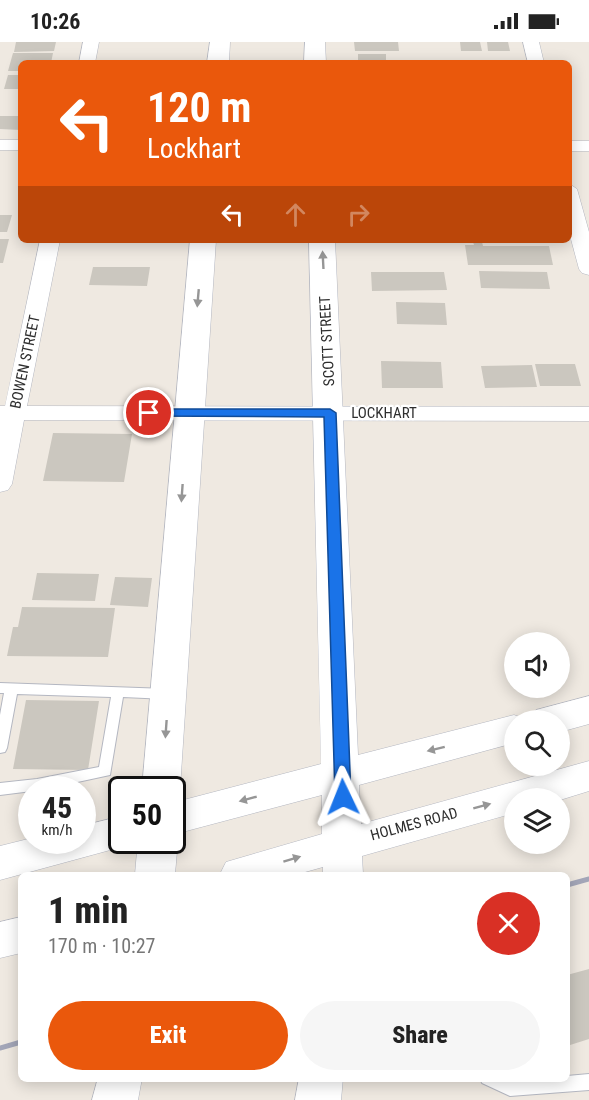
<!DOCTYPE html>
<meta charset="utf-8">
<style>
:root{--surface:#fff;--page:#f6f6f6;--text:#222;--muted:#767676;--accent:#ea580c}
body{margin:0;font-family:"Roboto Condensed",sans-serif;background:var(--page);color:var(--text);height:100vh;display:flex;flex-direction:column;font-size:22px;white-space:nowrap}
*{box-sizing:border-box;margin:0}
p{font-size:20px;color:var(--muted)}
.icon{flex:none;width:33px;height:33px;fill:none;stroke:currentColor;stroke-width:2;stroke-linecap:round;stroke-linejoin:round}
.map{position:relative;flex:1;overflow:hidden}
.side{position:absolute;left:18px;top:830px;width:552px;height:210px;display:flex;flex-direction:column;background:var(--surface);border-radius:9px;box-shadow:0 3px 15px #0003}
.side>*{flex:none}
.banner{position:absolute;left:18px;top:18px;width:554px;height:183px;border-radius:9px;box-shadow:0 3px 15px #0003;background:#ea580c;color:#fff;overflow:hidden}
.tools{position:absolute;left:504px;top:590px;display:grid;gap:12px}
.tools a{display:grid;place-items:center;width:66px;height:66px;border-radius:50%;background:var(--surface);box-shadow:0 3px 15px #0003;font-size:30px}
.speed{position:absolute;left:18px;top:734px;display:flex;gap:12px;font-size:30px;font-weight:700;text-align:center}
.speed>*{display:grid;place-content:center;width:78px;height:78px;border-radius:50%;background:var(--surface);box-shadow:0 3px 15px #0003;line-height:1}
.speed small{font-size:15px;font-weight:400}
.speed .limit{border:3px solid #111;border-radius:9px;background:#fff;color:#111}
.pin{position:absolute;display:grid;place-items:center;width:51px;height:51px;color:#fff;margin:-26px;border:3px solid #fff;border-radius:50%;box-shadow:0 2px 6px #0007}
.me{position:absolute;width:66px;margin:-33px;rotate:358deg;stroke-linejoin:round;filter:drop-shadow(0 0 4px #0008)}
.turn{display:flex;align-items:center;gap:21px;height:126px;padding:0 30px;font-size:27px}
.turn .icon{width:78px;height:78px;stroke-width:2.5}
.turn b{display:block;font-size:42px;line-height:51px}
.lanes{display:flex;align-items:center;height:57px;padding:0 30px;background:#0003;justify-content:center;gap:30px;direction:ltr}
.lanes .off{opacity:.35}
.round{display:grid;place-items:center;flex:none;width:63px;height:63px;border-radius:32px;background:var(--page)}
.headline{display:flex;align-items:center;justify-content:space-between;height:102px;padding:0 30px}
h1{font-size:36px;font-weight:800;line-height:45px}
.button{display:flex;gap:12px;margin-top:auto;padding:12px 30px}
.button a{flex:1;height:69px;border-radius:36px;background:var(--accent);color:#fff;font-size:24px;font-weight:800;line-height:69px;text-align:center}
.button a+a{background:var(--page);color:var(--text)}
.status{display:flex;justify-content:space-between;align-items:center;height:42px;padding:0 30px;background:var(--surface);direction:ltr}
.status svg{height:16px;fill:currentColor}
.map>svg:first-child{display:block}
</style>
<div class="status"><b>10:26</b><svg viewBox="0 0 49 12"><path d="M0 12V9h3v3zM5 12V6h3v6zM10 12V3h3v9zM15 12V0h3v12zM26 1h20v11H26zM47 4h2v5h-2z"/></svg></div>
<div class="map">
<svg width="589" height="1058" viewBox="0 0 589 1058">
<rect width="100%" height="100%" fill="#efe9e1"/>
<path fill="#cbc7bf" d="M16 0H56L54 9 14 10Z
M354 0H398L399 9H355Z
M460 0H480L482 9H461Z
M487 0H508L510 9H488Z
M13 11H53L51 21H21V29H8Z
M358 12H386V21H358Z
M8 33H21V47H4Z
M0 74H21V88L0 87Z
M0 173H12L7 190H0Z
M0 197H9L3 221H0Z
M473 200H482L483 204H549L553 223H468L465 203H474Z
M93 225H150L147 244 89 243Z
M479 229 547 230 550 247 481 246Z
M371 230H444L447 248 372 249Z
M396 260 445 261 447 283 397 282Z
M381 319 441 320 443 346H382Z
M535 322H575L581 344H540Z
M532 323 537 345 485 346 481 324Z
M53 391 132 392 124 440 43 439Z
M37 531 99 532 95 559 32 558Z
M115 535 152 536 148 565 110 563Z
M22 565 115 566 108 615 7 614 13 585H18Z
M26 658 99 659 88 728 13 727Z
M589 927V997L567 1004V933Z"/>
<g fill="none" stroke-linecap="round" stroke-linejoin="round">
<defs>
<path id="service" d="M0 641 167 647 172 648 174 652 172 656 167 657 123 655 110 733 45 747H32V749L0 753V741L37 737 99 725 111 655 17 652 7 706 5 710 0 711V673L4 651H0Z
M589 1032V1048L510 1054 482 1041 480 1036 511 1038 567 1036V1034Z"/>
<path id="minor" d="M83 0H99L95 21H79Z
M523 0H539L544 21H528Z
M0 98H21V108H0Z
M568 99H589V109H568Z
M568 141 577 147 589 190V233L582 231 579 227 568 186Z
M40 198H60L27 364 589 365V379L24 378 12 442 8 448 0 450V364H5Z"/>
<path id="secondary" d="M210 0H230L229 21H207Z
M305 0H325L326 21H304Z
M190 198H216L180 747 172 759V747H142Z
M309 198H335L358 713 514 673 528 678H514V701L359 743 361 782 589 719V749L560 758 514 756V771L362 814 363 832H323V825L298 832H220L226 820 322 792V753L175 792 178 798 175 832H135L138 798H172V761L321 722Z
M589 654V682L560 690V678H531L536 668Z
M122 774V798H137L136 801 0 838V804L32 796 82 798V784Z
M21 875V911L0 916V880Z
M98 1036H142L138 1058H92Z
M299 1036H343L341 1058H295Z"/>
</defs>
<use href="#service" stroke="#b4b7c1" stroke-width="2"/>
<use href="#minor" stroke="#b4b7c1" stroke-width="1"/>
<use href="#secondary" stroke="#b4b7c1" stroke-width="1"/>
<use href="#service" fill="#fff" fill-rule="evenodd"/>
<use href="#minor" fill="#fff" fill-rule="evenodd"/>
<use href="#secondary" fill="#fff" fill-rule="evenodd"/>
<path stroke="#a3a6b8" stroke-width="5" d="M567 843 589 837
M0 1006 21 1000"/>
</g>
<defs><path id="oneway-solid" d="M-6-.8H1V-3.2L6.5 0L1 3.2V.8H-6Z" transform="scale(1.5)"/></defs>
<g fill="#969696">
<use href="#oneway-solid" transform="translate(323 218) rotate(-93)"/>
<use href="#oneway-solid" transform="translate(198 256) rotate(95)"/>
<use href="#oneway-solid" transform="translate(182 451) rotate(94)"/>
<use href="#oneway-solid" transform="translate(166 687) rotate(94)"/>
<use href="#oneway-solid" transform="translate(436 707) rotate(166)"/>
<use href="#oneway-solid" transform="translate(248 757) rotate(165)"/>
<use href="#oneway-solid" transform="translate(482 764) rotate(-15)"/>
<use href="#oneway-solid" transform="translate(292 817) rotate(-17)"/>
</g>
<path fill="#1a73e8" stroke="#114b97" stroke-width="1.5" d="M149 367H330L336 371 351 755 348 759H337L335 755 324 375 145 374V368Z"/>
<g text-anchor="middle" dominant-baseline="central" stroke-width="4.5" stroke-linejoin="round" paint-order="stroke">
<g font-size="15" fill="#2e2e2e" stroke="#fff">
<text transform="translate(327 299) rotate(-93)">SCOTT STREET</text>
<text transform="translate(25 320) rotate(-78)">BOWEN STREET</text>
<text x="384" y="371">LOCKHART</text>
<text transform="translate(414 782) rotate(-15)">HOLMES ROAD</text>
</g>
</g>
</svg>
<div class="tools">
<a><svg class="icon" aria-label="sound" viewBox="0 0 24 24"><path d="M4 9h4l5-4v14l-5-4H4zM17 9q2 3 0 6"/></svg></a>
<a><svg class="icon" aria-label="search" viewBox="0 0 24 24"><circle cx="10" cy="10" r="6"/><path d="M15 15l6 6"/></svg></a>
<a><svg class="icon" aria-label="layers" viewBox="0 0 24 24"><path d="M12 4l9 5-9 5-9-5zM3 14l9 5 9-5"/></svg></a>
</div>
<div class="speed"><div>45<small>km/h</small></div><div class="limit">50</div></div>
<div class="pin" style="left:149px;top:371px;background:#d93025"><svg class="icon" aria-label="arrive" viewBox="0 0 24 24"><path d="M6 21V4h12l-3 4 3 4H6"/></svg></div>
<svg class="me" style="left:343px;top:755px" viewBox="-20 -20 40 40"><path d="M0-17L14 15 0 8-14 15z" fill="#1a73e8" stroke="#fff" stroke-width="4"/></svg>
<div class="banner">
<div class="turn"><svg class="icon" aria-label="left" viewBox="0 0 24 24"><path d="M17 20v-9H6M10 6l-5 5 5 5"/></svg><div><b>120 m</b>Lockhart</div></div>
<div class="lanes"><svg class="icon" aria-label="left" viewBox="0 0 24 24"><path d="M17 20v-9H6M10 6l-5 5 5 5"/></svg><svg class="icon off" aria-label="ahead" viewBox="0 0 24 24"><path d="M12 20V5M6 11l6-6 6 6"/></svg><svg class="icon off" aria-label="right" viewBox="0 0 24 24"><path d="M7 20v-9h11M14 6l5 5-5 5"/></svg></div>
</div>
<section class="side">
<div class="headline"><div><h1>1 min</h1><p>170 m · 10:27</p></div><a class="round" style="background:#d93025;color:#fff"><svg class="icon" aria-label="close" viewBox="0 0 24 24"><path d="M6 6l12 12M18 6L6 18"/></svg></a></div>
<div class="button"><a>Exit</a><a>Share</a></div>
</section>
</div>
